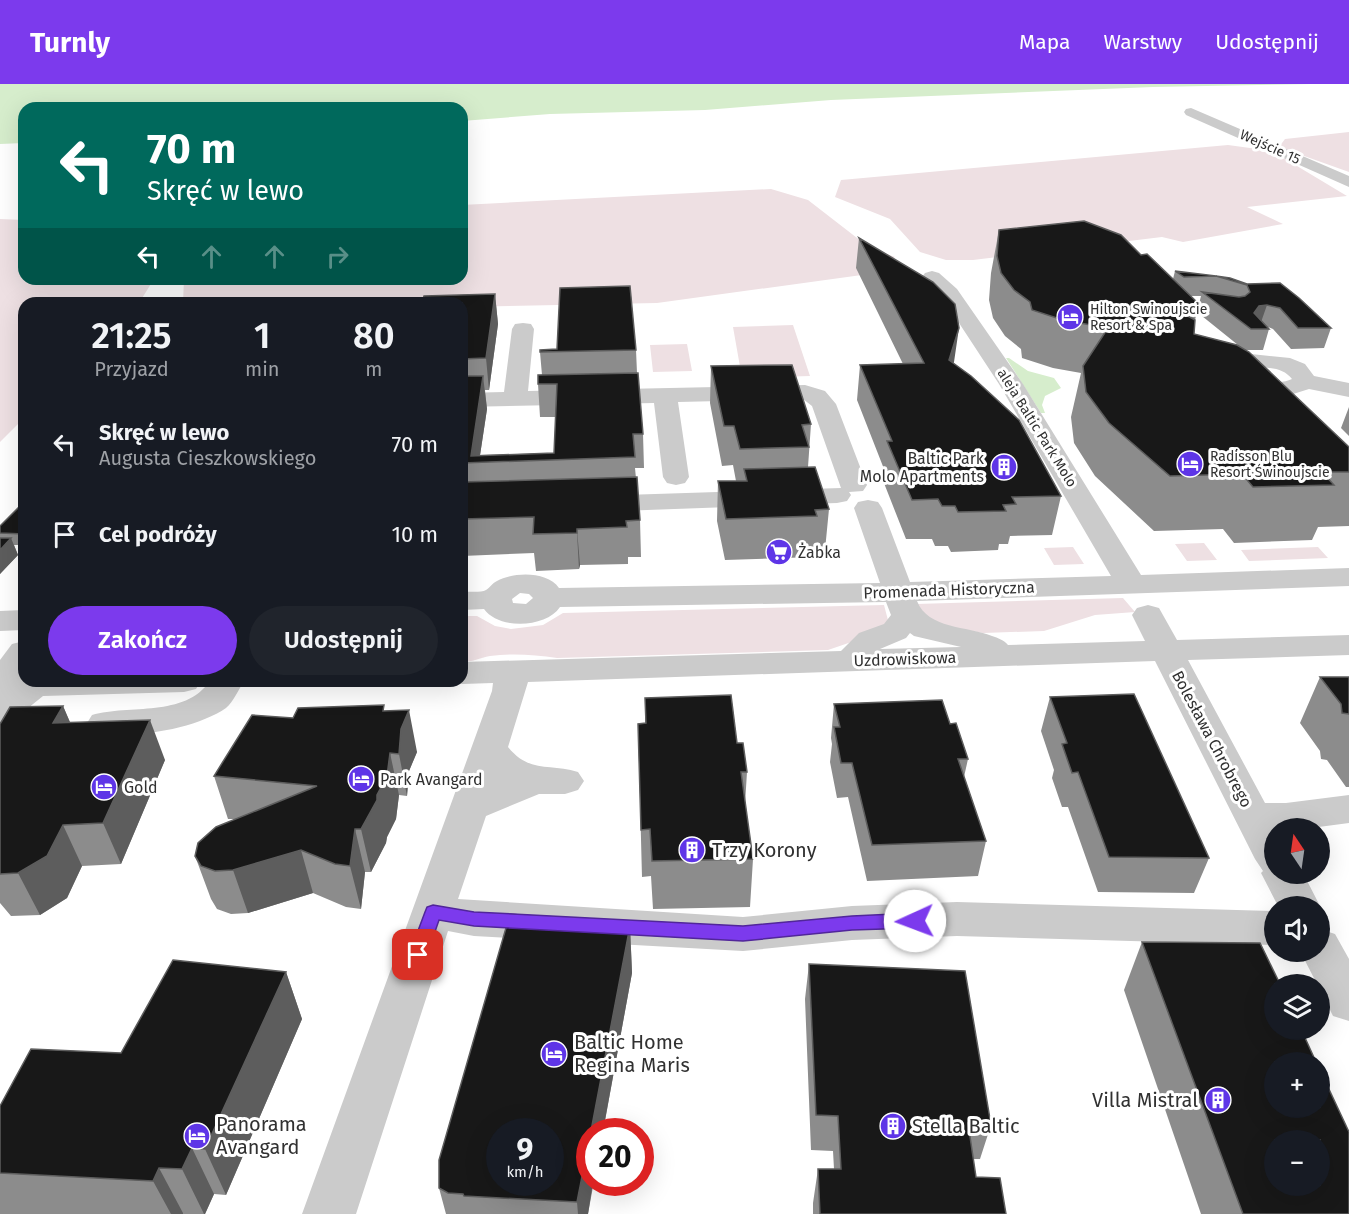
<!DOCTYPE html>
<html lang="pl">
<meta charset="utf-8">
<style>
:root{--surface:#171b24;--page:#20242c;--text:#f1f3f6;--muted:#9ea1a6;--accent:#7c3aed}
body{margin:0;font-family:"Fira Sans",sans-serif;background:var(--page);color:var(--text);height:100vh;display:flex;flex-direction:column;font-size:22px;white-space:nowrap}
*{box-sizing:border-box;margin:0}
p{font-size:20px;color:var(--muted)}
.icon{flex:none;width:33px;height:33px;fill:none;stroke:currentColor;stroke-width:2;stroke-linecap:round;stroke-linejoin:round}
.map{position:relative;flex:1;overflow:hidden}
.side{position:absolute;left:18px;top:213px;width:450px;height:390px;display:flex;flex-direction:column;background:var(--surface);border-radius:18px;box-shadow:0 6px 24px #0002}
.side>*{flex:none}
.hud{position:absolute;left:18px;top:18px;width:450px;height:183px;border-radius:18px;box-shadow:0 6px 24px #0002;background:#00695c;color:#fff;overflow:hidden}
.needle{width:39px;rotate:347deg}
.fabs{position:absolute;left:1264px;top:734px;display:grid;gap:12px}
.fabs a{display:grid;place-items:center;width:66px;height:66px;border-radius:50%;background:var(--surface);box-shadow:0 6px 24px #0002;font-size:30px}
.speed{position:absolute;left:486px;top:1034px;display:flex;gap:12px;font-size:30px;font-weight:700;text-align:center}
.speed>*{display:grid;place-content:center;width:78px;height:78px;border-radius:50%;background:var(--surface);box-shadow:0 6px 24px #0002;line-height:1}
.speed small{font-size:15px;font-weight:400}
.speed .limit{border:9px solid #d22;background:#fff;color:#111}
.pin{position:absolute;display:grid;place-items:center;width:51px;height:51px;color:#fff;margin:-26px;border-radius:12px;box-shadow:0 3px 9px #0006}
.me{position:absolute;width:66px;margin:-33px;rotate:268deg;stroke-linejoin:round;filter:drop-shadow(0 0 4px #0008)}
.turn{display:flex;align-items:center;gap:21px;height:126px;padding:0 30px;font-size:27px}
.turn .icon{width:78px;height:78px;stroke-width:2.5}
.turn b{display:block;font-size:42px;line-height:51px}
.lanes{display:flex;align-items:center;height:57px;padding:0 30px;background:#0003;justify-content:center;gap:30px;direction:ltr}
.lanes .off{opacity:.35}
.eta{display:flex;justify-content:space-evenly;align-items:center;height:102px;text-align:center}
.eta b{font-size:36px;font-weight:600;line-height:42px}
.action{display:flex;gap:12px;margin-top:auto;padding:12px 30px}
.action a{flex:1;height:69px;border-radius:36px;background:var(--accent);color:#fff;font-size:24px;font-weight:600;line-height:69px;text-align:center}
.action a+a{background:var(--page);color:var(--text)}
ul{padding:0;list-style:none}
li{display:flex;align-items:center;gap:18px;height:90px;padding:0 30px}
li div{flex:1}
li b{display:block;font-size:22px}
li em{font-style:normal}
header{display:flex;align-items:center;gap:36px;box-sizing:border-box;height:84px;padding:0 30px;background:var(--accent);color:#fff}
header strong{font-size:28px}
nav{display:flex;gap:33px;margin-inline-start:auto;font-size:21px}
.map>svg:first-child{display:block}
</style>
<header>
<strong>Turnly</strong>
<nav><a>Mapa</a><a>Warstwy</a><a>Udostępnij</a></nav>
</header>
<div class="map">
<svg width="1349" height="1130" viewBox="0 0 1349 1130">
<rect width="100%" height="100%" fill="#fff"/>
<path fill="#eee0e3" d="M1349 48V88L1279 63 1285 55Z
M1228 61 1272 67 1347 112 1247 123 1283 140 1183 158 1162 153 973 176H946L920 168 890 135 835 113 841 96Z
M771 105 808 116 870 164 895 173 869 190 657 219 462 223V219H183L184 195H462V121Z
M0 135 24 136V195H154L139 219H24V334L0 358Z
M793 241 810 292 742 294 733 243Z
M687 260 692 287 653 288 650 261Z
M1204 459 1217 476 1187 477 1175 460Z
M1073 463 1084 480 1054 481 1044 464Z
M1318 463 1328 474 1249 477 1241 466Z
M1123 514 1135 528 1095 531 1044 547 983 549 932 540 916 520Z
M884 521 889 540 869 552 828 566 557 574C535 571 513 569 490 572 480 574 472 578 462 578V532H477L495 542 511 545 543 541 563 529Z"/>
<path fill="#d6edcc" d="M0 0H1311L1153 3 831 16 705 26 550 30 462 37V24H24V59L0 60Z
M1006 274H1009L1028 287 1054 294 1061 304 1045 312 1042 321 1045 329H1041Z"/>
<g fill="none" stroke-linecap="round" stroke-linejoin="round">
<path fill="#cbcbcb" fill-rule="evenodd" d="M1191 24 1349 92V103L1186 31 1184 28 1186 25Z
M932 187 939 189 957 205 1023 300 1141 491 1349 484V502L917 517C928 545 967 542 992 552 998 554 1004 556 1008 561L1145 557 1132 531 1137 524 1148 521 1159 524 1177 556 1349 551V571L1188 576 1265 719H1286L1349 711V739L1311 744H1275V789H1303L1320 822H1278L1261 789 1263 787 1255 775 1155 577 528 598 508 663C530 690 550 679 578 688L584 697 578 706 565 710H539L486 732 458 815 743 833 852 822 957 818 1275 827V861L957 852 852 856 743 867 474 852 448 847 356 1130H302L492 607 493 599 462 600 452 597H462V578L841 567 859 549 884 540 891 531 886 518 560 523C546 544 499 546 484 525L462 526V508C468 507 481 509 486 506 490 504 492 499 497 497 514 488 547 487 559 504L880 499 854 424 858 418 868 416 878 418 882 424 910 498 1111 492 999 300 942 213 922 193 925 189ZM520 509 529 510 533 514 526 520 513 519 512 515ZM910 549 914 552 961 563 880 565 906 554Z
M523 239 531 240 534 245 528 307 805 301 825 307 836 320 867 401 863 407 849 408 851 411 847 417 837 419 593 428 583 426 579 420 583 414 593 412 841 404 812 322 803 315 678 318 689 393 685 399 676 401 667 399 663 393 654 319 462 323V309L504 308 512 245 515 240Z
M1251 270 1290 274 1305 280 1314 292 1349 299V313L1309 305 1290 311H1269L1240 302 1233 297 1225 285 1230 276ZM1253 284C1267 283 1283 283 1292 295 1277 302 1260 295 1248 285Z
M24 526V546L0 547V527Z
M24 557V597H201L196 605 184 608 43 612 12 637 0 641V576L12 560Z
M210 597H244C239 605 233 618 226 624 196 645 128 657 92 647L87 639 92 631C130 620 184 634 210 597Z
M1320 845 1335 850 1349 875V937L1333 932 1320 906V900H1317L1300 867H1320Z"/>
</g>
<path fill="#8c8c8c" fill-rule="evenodd" d="M999 146 1141 171 1173 195 1175 187 1230 194 1247 200 1331 244 1324 264 1291 265 1273 245 1268 243 1269 245 1263 266H1246L1349 363V442L1318 443 1312 456 1234 459 1223 445 1154 447 1095 392 1074 359 1071 333 1081 289 1053 284 1022 274 1021 265 1005 252 993 234 989 216 991 189ZM1191 212H1201L1199 220ZM1197 228 1238 261 1194 250 1195 236Z
M859 154 953 279 1061 412 1052 451 1010 452 1008 460H999L998 466 951 468 948 462H935L932 455H906L882 394 884 385 857 316 860 281 903 280 856 184Z
M495 210 498 240 489 306H485L487 325 480 371 554 369 556 333H540L538 300 542 291 540 268 636 266 637 289 643 350 644 384H635L640 436 641 473H628V480L580 481 579 485 536 487 534 469 462 472V219Z
M711 282 811 340 808 383 829 425 825 466H814V473L725 476 717 437 718 397H736L733 381 722 382 710 319Z
M1349 323V352L1341 344Z
M24 418V461H14L18 471 0 490V442Z
M1320 593H1349V703H1346L1327 676 1321 675 1320 667 1300 639Z
M1050 613 1209 774 1194 809 1098 808 1068 723H1062L1052 694 1054 686 1041 647Z
M645 614 737 659 747 688 745 720 753 775 750 823 653 825 651 792 642 793 638 640 645 639Z
M834 620 950 640 968 675 964 693 986 757 978 792 867 797 848 713 837 714 830 678 832 660 831 654Z
M63 622 70 638 165 676 121 780 82 782 67 814 40 831 11 832 0 819V640Z
M385 627 417 668 409 687 407 712 399 711 396 735 387 753 386 759 371 788H365L361 825 346 823 313 809 248 829 231 830 217 825 211 815 195 772 235 735H228L214 692 293 634Z
M630 842 632 889 588 1130H446L439 1104Z
M1142 858 1349 1130H1201L1124 906Z
M809 880 991 1041 980 1075H973L976 1093 1006 1130H813V1119L818 1085H834L833 1067 811 1066 805 915Z
M286 888 302 935 226 1111 214 1110 205 1130H0V1022L121 969Z"/>
<path fill="#5d5d5d" d="M495 210 498 240 489 306 486 274Z
M1267 221 1260 241 1254 229 1259 222Z
M959 244 954 278 943 311 949 276Z
M483 292 487 325 479 378 471 372Z
M577 445 580 481 579 485 577 449Z
M11 454 18 471 0 490V466Z
M63 622 80 662 53 639Z
M409 626 417 668 409 687 407 712 399 670 401 645Z
M150 636 165 676 121 780 103 739Z
M390 669 399 711 396 735 387 753 386 759 371 788 361 745 377 711Z
M63 741 82 782 67 814 40 831 18 789Z
M355 745 365 788 361 825 350 782Z
M301 766 313 809 248 829 233 786Z
M630 842 632 889 603 1047H591Z
M286 888 302 935 226 1111 205 1065Z
M590 1052V1098H593L588 1130H578L577 1118Z
M192 1064 214 1110 205 1130H204L182 1085Z
M159 1084 183 1129V1130H171L153 1097Z"/>
<path fill="#181818" stroke="#5d5d5d" stroke-width="1.5" fill-rule="evenodd" d="M1084 137 1121 151 1141 171 1147 170 1199 220 1168 221 1195 236 1194 250 1237 261 1249 268 1349 363V388H1322L1334 401 1253 403 1242 390 1170 392 1109 339 1086 308 1083 282 1108 244 1063 236 1032 226 1030 218 1014 206 1001 189 997 172 999 146Z
M859 154 933 198 955 220 959 244 949 276 971 292 1019 336 1061 412 1012 413 1016 420 1003 421 1006 427 958 428 955 422H942L938 415 912 416 887 357H892L860 281 924 279Z
M1175 187 1216 192 1184 193Z
M1216 192 1230 194 1247 200 1280 199 1299 214 1331 244H1298L1280 224 1267 221 1259 222 1254 229 1269 245H1251L1202 208 1239 213 1245 212 1250 208 1247 201Z
M630 202 636 266 540 268V266L557 265 560 204Z
M495 210 486 274 462 275V219H422L424 212Z
M359 216 358 219H286L287 217Z
M792 281 811 340 802 341 809 363 740 365 734 342H724L711 282Z
M638 289 643 350H633L635 373 462 379V292H483L471 372 554 369 557 300H538V291Z
M815 383 829 425 815 426 817 432 726 435 718 397H747L744 385Z
M637 393 640 436 626 437 627 443 577 445V449L533 450 534 433 462 435V398Z
M24 418V450L0 449V442Z
M0 454H11L0 466Z
M1320 593H1349V630L1342 629 1341 620Z
M1134 610 1209 774 1109 773 1078 688 1072 689 1062 660 1067 659 1050 613Z
M731 611 737 659H743L747 688H741L753 775 652 777 650 745 641 746 638 640 646 639 645 614Z
M942 616 950 640 956 639 968 675H958L986 757 872 761 852 679H841L834 643H840L834 620Z
M384 621 383 627 409 626 401 645 399 670 390 669 387 692 377 711V716L361 745H355L350 782 335 780 301 766 233 786 215 787 201 782 195 772 198 759 216 743 317 702 214 692 252 631 293 634 298 624Z
M63 622 53 639 150 636 103 739 63 741 47 772 18 789 0 790V640L10 623Z
M510 830 630 842 591 1047H590V1052L577 1118 464 1112 463 1110 448 1109 439 1104V1076ZM500 1047H550V1098H500Z
M1142 858 1260 859 1280 900H1275V945H1301L1316 978H1275V1023H1320V986L1349 1048V1130H1243ZM1275 1056H1320V1101H1275Z
M173 876 286 888 205 1065 192 1064 182 1085 159 1084 153 1097 0 1089V1022L31 965 121 969Z
M809 880 965 887 991 1041 968 1039 976 1093 1000 1094 1006 1130H820L818 1085H841L838 1032 816 1031Z"/>
<path fill="#7c3aed" stroke="#51269a" stroke-width="1.5" d="M433 821 474 828 743 842 852 832 915 829 921 832 924 837 921 842 915 844 852 846 743 857 474 842 439 836 427 871 425 876 418 878 412 876 409 871 425 828 427 823Z"/>
<defs>
<symbol id="hotel-disc" viewBox="-11 -11 22 22"><circle r="9.5" fill="#5e35e7" stroke="#fff"/><path d="M-6-4.5h1.5V1H6V5H4.5V3h-9V5H-6ZM-4 0a1.8 1.8 0 1 1 3.6 0ZM.5 0V-2.5h3Q6-2.5 6 0Z" fill="#fff"/></symbol>
<symbol id="building-disc" viewBox="-11 -11 22 22"><circle r="9.5" fill="#5e35e7" stroke="#fff"/><path d="M-4-6H4V6H1V3H-1V6H-4ZM-2.5-4.3h1.7v1.8h-1.7ZM.8-4.3h1.7v1.8H.8ZM-2.5-1h1.7V.8h-1.7ZM.8-1h1.7V.8H.8Z" fill="#fff"/></symbol>
<symbol id="supermarket-disc" viewBox="-11 -11 22 22"><circle r="9.5" fill="#5e35e7" stroke="#fff"/><path d="M-6-5.5h2.5l.6 2H6L4.5 2H-2.5L-4.4-4H-6ZM-1.5 3.2a1.3 1.3 0 1 0 .1 0ZM3 3.2a1.3 1.3 0 1 0 .1 0Z" fill="#fff"/></symbol>
</defs>
<g fill-rule="evenodd">
<use href="#hotel-disc" x="1055" y="218" width="30" height="30"/>
<use href="#hotel-disc" x="1175" y="365" width="30" height="30"/>
<use href="#building-disc" x="989" y="368" width="30" height="30"/>
<use href="#supermarket-disc" x="764" y="453" width="30" height="30"/>
<use href="#hotel-disc" x="346" y="680" width="30" height="30"/>
<use href="#hotel-disc" x="89" y="688" width="30" height="30"/>
<use href="#building-disc" x="677" y="751" width="30" height="30"/>
<use href="#hotel-disc" x="539" y="955" width="30" height="30"/>
<use href="#building-disc" x="1203" y="1001" width="30" height="30"/>
<use href="#building-disc" x="878" y="1027" width="30" height="30"/>
<use href="#hotel-disc" x="182" y="1037" width="30" height="30"/>
</g>
<g text-anchor="middle" dominant-baseline="central" stroke-width="6" stroke-linejoin="round" paint-order="stroke">
<g font-size="14" fill="#313131" stroke="#fff">
<text transform="translate(1270 63) rotate(24)">Wejście 15</text>
<text transform="translate(1037 344) rotate(58)">aleja Baltic Park Molo</text>
</g>
<g font-size="14" fill="#313131" stroke="#fff" text-anchor="start">
<text x="1090" y="225">Hilton Swinoujscie<tspan x="1090" dy="16">Resort &amp; Spa</tspan></text>
<text x="1210" y="372">Radisson Blu<tspan x="1210" dy="16">Resort Świnoujscie</tspan></text>
</g>
<g font-size="16" fill="#313131" stroke="#fff" text-anchor="start">
<text x="984" y="374" text-anchor="end">Baltic Park<tspan x="984" dy="18">Molo Apartments</tspan></text>
<text x="798" y="468">Żabka</text>
<text x="380" y="695">Park Avangard</text>
<text x="124" y="703">Gold</text>
</g>
<g font-size="16" fill="#313131" stroke="#fff">
<text transform="translate(949 506) rotate(-2)">Promenada Historyczna</text>
<text transform="translate(905 575) rotate(-2)">Uzdrowiskowa</text>
<text transform="translate(1212 655) rotate(62)">Bolesława Chrobrego</text>
</g>
<g font-size="20" fill="#313131" stroke="#fff" text-anchor="start">
<text x="712" y="766">Trzy Korony</text>
<text x="574" y="958">Baltic Home<tspan x="574" dy="23">Regina Maris</tspan></text>
<text x="1198" y="1016" text-anchor="end">Villa Mistral</text>
<text x="216" y="1040">Panorama<tspan x="216" dy="23">Avangard</tspan></text>
<text x="912" y="1042">Stella Baltic</text>
</g>
</g>
</svg>
<div class="fabs">
<a><svg class="needle" viewBox="-14 -14 28 28"><path d="M0-13l5 13h-10z" fill="#e53935"/><path d="M0 13l5-13h-10z" fill="#9ea1a6"/></svg></a>
<a><svg class="icon" aria-label="sound" viewBox="0 0 24 24"><path d="M4 9h4l5-4v14l-5-4H4zM17 9q2 3 0 6"/></svg></a>
<a><svg class="icon" aria-label="layers" viewBox="0 0 24 24"><path d="M12 4l9 5-9 5-9-5zM3 14l9 5 9-5"/></svg></a>
<a>+</a>
<a>−</a>
</div>
<div class="speed"><div>9<small>km/h</small></div><div class="limit">20</div></div>
<div class="pin" style="left:418px;top:871px;background:#d93025"><svg class="icon" aria-label="arrive" viewBox="0 0 24 24"><path d="M6 21V4h12l-3 4 3 4H6"/></svg></div>
<svg class="me" style="left:915px;top:837px" viewBox="-20 -20 40 40"><circle r="19" fill="#fff"/><path d="M0-13L10 11 0 6-10 11z" fill="#7c3aed"/></svg>
<div class="hud">
<div class="turn"><svg class="icon" aria-label="left" viewBox="0 0 24 24"><path d="M17 20v-9H6M10 6l-5 5 5 5"/></svg><div><b>70 m</b>Skręć w lewo</div></div>
<div class="lanes"><svg class="icon" aria-label="left" viewBox="0 0 24 24"><path d="M17 20v-9H6M10 6l-5 5 5 5"/></svg><svg class="icon off" aria-label="ahead" viewBox="0 0 24 24"><path d="M12 20V5M6 11l6-6 6 6"/></svg><svg class="icon off" aria-label="ahead" viewBox="0 0 24 24"><path d="M12 20V5M6 11l6-6 6 6"/></svg><svg class="icon off" aria-label="right" viewBox="0 0 24 24"><path d="M7 20v-9h11M14 6l5 5-5 5"/></svg></div>
</div>
<section class="side">
<div class="eta">
<div><b>21:25</b><p>Przyjazd</p></div>
<div><b>1</b><p>min</p></div>
<div><b>80</b><p>m</p></div>
</div>
<ul>
<li><svg class="icon" aria-label="left" viewBox="0 0 24 24"><path d="M17 20v-9H6M10 6l-5 5 5 5"/></svg><div><b>Skręć w lewo</b><p>Augusta Cieszkowskiego</p></div><em>70 m</em></li>
<li><svg class="icon" aria-label="arrive" viewBox="0 0 24 24"><path d="M6 21V4h12l-3 4 3 4H6"/></svg><div><b>Cel podróży</b></div><em>10 m</em></li>
</ul>
<div class="action"><a>Zakończ</a><a>Udostępnij</a></div>
</section>
</div>
